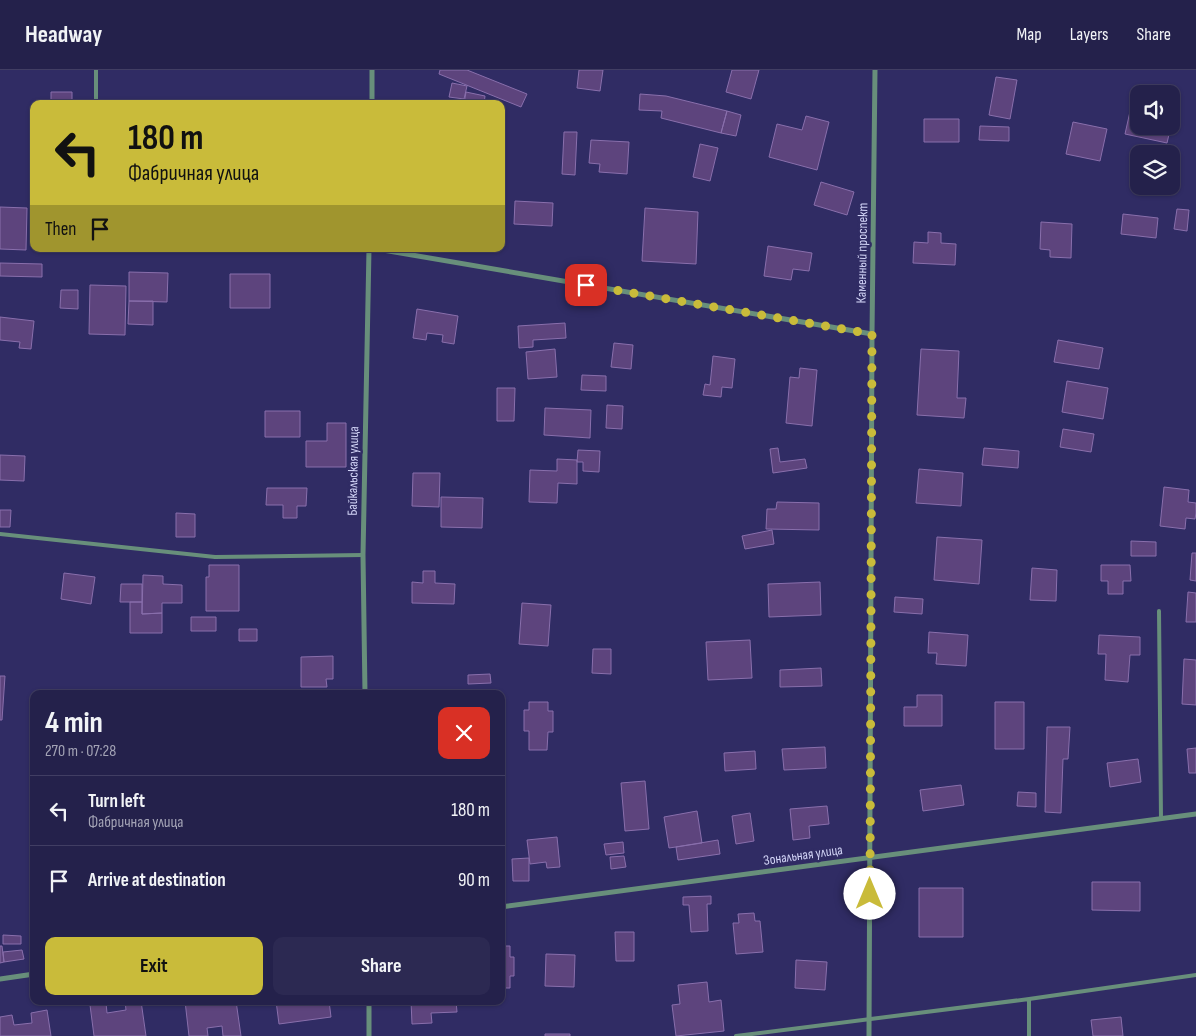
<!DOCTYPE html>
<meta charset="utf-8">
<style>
:root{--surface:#24214b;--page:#2c2952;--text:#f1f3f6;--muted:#a3a3b5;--line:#413e63;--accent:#c9bb3a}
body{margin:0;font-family:"Sofia Sans Condensed",sans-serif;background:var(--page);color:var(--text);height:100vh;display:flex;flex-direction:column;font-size:19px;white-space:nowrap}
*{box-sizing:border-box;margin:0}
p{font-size:16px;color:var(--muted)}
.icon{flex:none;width:28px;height:28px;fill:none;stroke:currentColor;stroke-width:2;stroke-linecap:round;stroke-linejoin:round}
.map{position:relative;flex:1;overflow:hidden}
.drawer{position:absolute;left:30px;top:620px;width:475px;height:315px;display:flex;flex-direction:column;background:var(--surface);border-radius:10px;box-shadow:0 1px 4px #0004,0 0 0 1px var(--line)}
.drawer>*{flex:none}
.guide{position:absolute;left:30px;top:30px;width:475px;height:152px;border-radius:10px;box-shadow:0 1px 4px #0004,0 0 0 1px var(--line);background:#c9bb3a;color:#111;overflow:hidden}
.tools{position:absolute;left:1130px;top:15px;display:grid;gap:10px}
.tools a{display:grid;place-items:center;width:50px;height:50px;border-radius:10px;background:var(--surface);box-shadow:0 1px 4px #0004,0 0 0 1px var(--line);font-size:25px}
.pin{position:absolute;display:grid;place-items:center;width:42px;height:42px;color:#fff;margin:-21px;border-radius:10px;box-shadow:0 2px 8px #0006}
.me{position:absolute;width:55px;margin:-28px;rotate:0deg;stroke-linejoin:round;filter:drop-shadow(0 0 4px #0008)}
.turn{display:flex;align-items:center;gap:18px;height:105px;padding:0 15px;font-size:22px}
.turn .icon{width:65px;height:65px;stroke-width:2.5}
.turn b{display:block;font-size:35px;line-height:42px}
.then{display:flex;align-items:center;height:48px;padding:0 15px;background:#0003;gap:10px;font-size:19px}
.round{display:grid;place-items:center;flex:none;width:52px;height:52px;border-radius:10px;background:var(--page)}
.overview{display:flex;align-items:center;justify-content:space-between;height:85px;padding:0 15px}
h1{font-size:30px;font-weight:700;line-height:38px}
.cta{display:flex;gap:10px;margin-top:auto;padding:10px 15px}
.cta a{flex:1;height:58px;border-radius:10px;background:var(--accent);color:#111;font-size:20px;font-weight:700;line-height:58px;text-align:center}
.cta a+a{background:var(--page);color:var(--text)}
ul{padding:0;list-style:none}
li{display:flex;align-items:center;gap:15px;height:70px;padding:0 15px;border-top:1px solid var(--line)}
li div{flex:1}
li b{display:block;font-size:19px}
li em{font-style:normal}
header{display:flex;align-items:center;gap:30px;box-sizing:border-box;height:70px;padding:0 25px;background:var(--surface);border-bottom:1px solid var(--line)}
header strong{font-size:24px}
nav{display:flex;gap:28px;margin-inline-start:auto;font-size:18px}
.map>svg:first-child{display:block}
</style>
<header>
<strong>Headway</strong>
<nav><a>Map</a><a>Layers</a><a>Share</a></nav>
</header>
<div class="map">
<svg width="1196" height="966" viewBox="0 0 1196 966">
<rect width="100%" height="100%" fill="#302c64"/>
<path fill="#5d447d" stroke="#896fac" d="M440 0H467L527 24 521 37 439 4Z
M579 0H603L600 21 577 18Z
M732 0H759L751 29 726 22Z
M996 7 1017 10 1010 49 989 45Z
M452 13 467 16 464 29 449 27Z
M51 22H72V34H51Z
M466 22 485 26 484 34H464Z
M640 24 666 26 727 41 721 63 661 48 662 41 639 40Z
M265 32H309V34H265Z
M1131 37 1139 39V56H1171L1167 73 1125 64Z
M727 41 741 45 736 66 721 63Z
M806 46 829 52 817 100 769 87 777 54 802 60Z
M924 49H959V72H924Z
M1073 52 1107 59 1100 91 1066 84Z
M980 56 1009 57V71L979 70Z
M564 62H577L575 105 562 104Z
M591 70 629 72 627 104 599 102 600 94 589 93Z
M700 74 718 78 710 111 693 107Z
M821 112 854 122 847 145 814 135Z
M515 131 553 133 552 156 514 154Z
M0 137 27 138 26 180 0 179Z
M645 138 698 142 696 194 642 191Z
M1177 139 1189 140 1187 161 1174 159Z
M1123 144 1158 148 1156 168 1121 164Z
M1041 152 1072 154 1071 188 1050 187V180L1040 179Z
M928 162 941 163V173L956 174 955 195 913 193 914 172 928 173Z
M768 176 812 183 809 201 793 199 791 210 764 206Z
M0 193 42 194V207L0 206Z
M129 202 168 203 167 232 129 231Z
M230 204H270V238H230Z
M90 215 126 216 125 265 89 264Z
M61 220H78V239L60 238Z
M129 231H153V255L128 254Z
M417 239 458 246 454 274 442 272 443 265 427 263 426 270 413 268Z
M0 247 34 251 31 279 19 278 20 272 0 270Z
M565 253 566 268 533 270V277L519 278 518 256Z
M1058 270 1103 278 1099 299 1054 292Z
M614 273 633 275 631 299 611 297Z
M555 279 557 307 528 309 526 282Z
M921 279 959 281 957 328H966L964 348 917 345Z
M713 286 735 289 732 318 722 317 721 327 703 325 705 314 710 315Z
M800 298 817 300 812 356 786 353 790 307 799 308Z
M582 305 606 306V321L581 320Z
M1067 311 1108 318 1103 349 1062 342Z
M497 318H515L514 351H497Z
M607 335 623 336 622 359 606 358Z
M545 338 591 340 590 368 544 365Z
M265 341H300V367H265Z
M327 353H346V397H306V371H327Z
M1063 359 1094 364 1091 382 1060 377Z
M778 378 780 392 805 389 807 398 773 403 770 379Z
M984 378 1019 381 1018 398 982 395Z
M578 380 600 381 599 402 583 401V392H577Z
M0 385 25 386 24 411 0 410Z
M557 389 577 390V414L558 413 557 433 529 432 530 400 557 401Z
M919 399 963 403 961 436 916 433Z
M413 403H440L439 437 412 436Z
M1164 417 1189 420 1188 432 1196 433V443L1195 449 1186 448 1185 459 1160 456Z
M267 418H307L306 436H297V448H283V435H266Z
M441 427 483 428 482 458 441 457Z
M777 432 819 433V460L766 459 767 439H776Z
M0 440H11L10 457H0Z
M176 443 195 444V467H176Z
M772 460 774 474 745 479 742 466Z
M937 467 982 470 979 514 934 510Z
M1131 471 1156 472V486H1131Z
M1192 483H1196V511L1190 510Z
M209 495H239V541H206V507H209Z
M1101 495H1130L1131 511H1123V524H1108V511H1101Z
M1032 498 1057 500 1056 531 1030 530Z
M423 501H435V513L455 514 454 534 412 533V512L423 513Z
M64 503 95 507 91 534 61 529Z
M143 505 163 506V514L182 515V533H162V543L142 544Z
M820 512 821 545 769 547 768 514Z
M121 514H142V532H120Z
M1188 522 1196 523V552H1186Z
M895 527 923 529 922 544 894 542Z
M130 532H142V544L162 543V563H130Z
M522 533 551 535 548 576 519 574Z
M191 547H216V561H191Z
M239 559H257V571H239Z
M929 562 968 565 966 596 936 594 937 583H928Z
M1099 565 1140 567V585H1130L1128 612 1105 610 1106 584H1098Z
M750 570 752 608 708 610 706 572Z
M593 579H611V604L592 603Z
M333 586V609H326L327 617H301V587Z
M1184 589 1196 590V635L1182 634Z
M821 598 822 616 780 617V600Z
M490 604 491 613 468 614V605Z
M0 606H5L2 650H0Z
M917 625H942V656H904V637H917Z
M529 632H548V641H553V662H548L547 680H529V661H524V640H529Z
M995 632H1024V679H995Z
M1047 657H1070L1068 689H1063L1061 743 1045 742Z
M825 677 826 698 784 700 782 679Z
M1196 678V703H1189L1187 679Z
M755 681 756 699 725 701 724 683Z
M1138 689 1141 712 1110 717 1107 693Z
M645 711 649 759 625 761 621 713Z
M961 715 964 735 923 741 920 720Z
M1018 722 1036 723V737L1017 736Z
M827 736 829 754 809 756 810 768 793 770 790 739Z
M697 741 702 773 669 778 664 747Z
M750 743 754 771 736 774 732 746Z
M557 767 560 797 547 798 546 792 530 794 527 770Z
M718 770 720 784 678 790 676 777Z
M623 772 624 783 606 785 604 774Z
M624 786 626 797 611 799 610 787Z
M529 788V811H513L512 789Z
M1092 812H1140V841L1092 840Z
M919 818H963V867H919Z
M711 826V834H707L708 861 691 862 689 835H683V827Z
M754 843 755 851H760L763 882 736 884 733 853H739L738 844Z
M615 862H634V891H616Z
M3 865 21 866V874H3Z
M0 876H2L4 892 0 893Z
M501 876H510V887H514V906H510V918H501Z
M22 880 24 889 4 892 3 882Z
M546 884 575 885 574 917 545 916Z
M796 890 827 892 825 920 795 918Z
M707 912 709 932 721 930 724 961 676 966 672 935 680 934 678 915Z
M125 931H141L146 966H94L90 935 106 933 107 943 126 940Z
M185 931H236L241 966H223L222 956 207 958 208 966H189Z
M276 931H329L331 947 279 954Z
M411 931H456L457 942 431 943 432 953 412 954Z
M47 940 51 966H0V947L12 945 14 955 32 953 31 943Z
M1121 947 1123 966H1093L1091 950Z
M545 964H570V966H545Z"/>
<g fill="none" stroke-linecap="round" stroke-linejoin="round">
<path stroke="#688f7b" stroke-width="4" d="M96 0V34
M0 464 215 487 363 485
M1159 541 1161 748
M736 966 1029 929 1196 905
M1029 966V929"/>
<path stroke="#688f7b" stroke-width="5" d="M372 34V0
M377 179 872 264
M365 624 363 485 369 179
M501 837 1196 744
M0 909 34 904
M369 966V931
M869 966 872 264 875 0"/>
</g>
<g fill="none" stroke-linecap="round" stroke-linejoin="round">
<path stroke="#c9bb3a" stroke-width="9" stroke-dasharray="0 16.2" d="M586 215 872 264 870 824"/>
</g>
<g text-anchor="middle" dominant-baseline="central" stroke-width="5" stroke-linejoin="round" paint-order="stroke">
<g font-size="14" fill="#d2d4f6" stroke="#302c64">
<text transform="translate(862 183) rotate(-89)">Каменный проспект</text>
<text transform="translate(353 401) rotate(-89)">Байкальская улица</text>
<text transform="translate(803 785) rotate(-8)">Зональная улица</text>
</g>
</g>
</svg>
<div class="tools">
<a><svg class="icon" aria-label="sound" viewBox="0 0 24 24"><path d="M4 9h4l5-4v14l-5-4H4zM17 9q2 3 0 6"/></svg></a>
<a><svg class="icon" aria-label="layers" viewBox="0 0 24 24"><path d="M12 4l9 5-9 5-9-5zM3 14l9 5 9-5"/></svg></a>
</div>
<div class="pin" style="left:586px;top:215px;background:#d93025"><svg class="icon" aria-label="arrive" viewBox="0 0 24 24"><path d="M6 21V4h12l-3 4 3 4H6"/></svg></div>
<svg class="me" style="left:870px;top:824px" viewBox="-20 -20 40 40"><circle r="19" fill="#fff"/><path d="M0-13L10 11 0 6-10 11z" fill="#c9bb3a"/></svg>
<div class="guide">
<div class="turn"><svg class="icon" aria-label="left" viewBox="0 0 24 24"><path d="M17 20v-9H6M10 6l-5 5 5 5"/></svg><div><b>180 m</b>Фабричная улица</div></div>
<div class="then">Then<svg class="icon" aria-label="arrive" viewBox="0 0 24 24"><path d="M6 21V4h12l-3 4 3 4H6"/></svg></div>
</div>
<section class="drawer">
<div class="overview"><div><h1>4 min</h1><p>270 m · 07:28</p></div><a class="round" style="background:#d93025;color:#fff"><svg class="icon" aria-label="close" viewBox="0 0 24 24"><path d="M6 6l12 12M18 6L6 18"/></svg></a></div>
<ul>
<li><svg class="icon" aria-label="left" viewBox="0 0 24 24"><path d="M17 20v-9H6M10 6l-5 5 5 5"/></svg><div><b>Turn left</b><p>Фабричная улица</p></div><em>180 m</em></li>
<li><svg class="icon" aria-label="arrive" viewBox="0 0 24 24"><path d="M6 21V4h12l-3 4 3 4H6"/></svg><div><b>Arrive at destination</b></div><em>90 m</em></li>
</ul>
<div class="cta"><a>Exit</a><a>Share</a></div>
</section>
</div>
